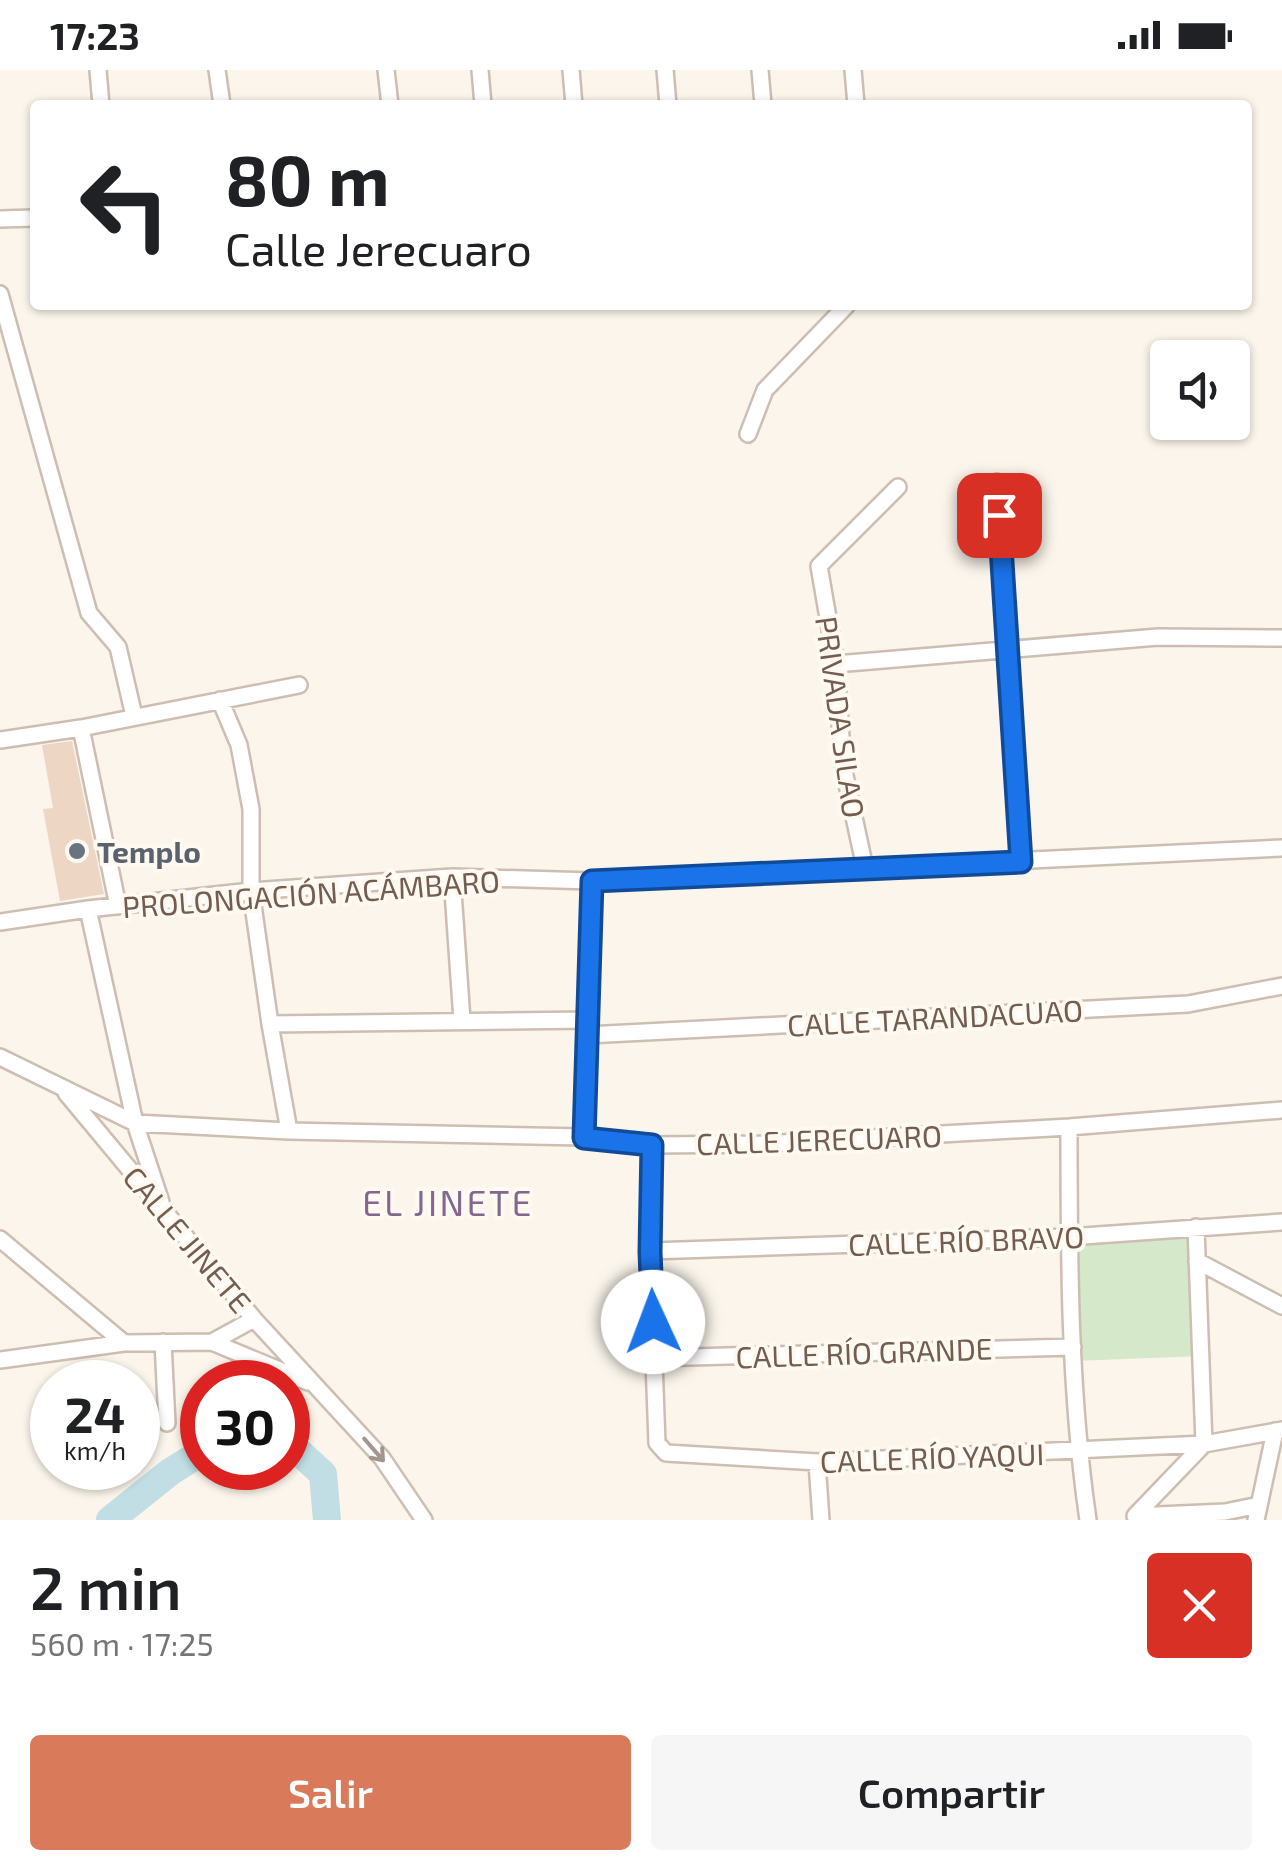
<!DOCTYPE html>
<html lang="es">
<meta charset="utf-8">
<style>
:root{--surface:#fff;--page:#f6f6f6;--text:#202124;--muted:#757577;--accent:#d97a5b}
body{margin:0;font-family:"Exo 2",sans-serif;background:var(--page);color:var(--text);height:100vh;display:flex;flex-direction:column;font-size:38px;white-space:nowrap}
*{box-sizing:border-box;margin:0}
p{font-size:32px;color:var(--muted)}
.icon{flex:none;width:55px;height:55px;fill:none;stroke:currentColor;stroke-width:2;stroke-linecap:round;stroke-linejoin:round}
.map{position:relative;height:1450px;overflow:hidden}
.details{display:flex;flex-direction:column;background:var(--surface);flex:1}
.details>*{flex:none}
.banner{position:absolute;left:30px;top:30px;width:1222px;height:210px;border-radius:10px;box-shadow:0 2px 8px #0004;background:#fff;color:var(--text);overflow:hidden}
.tools{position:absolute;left:1150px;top:270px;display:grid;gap:20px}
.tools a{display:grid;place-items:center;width:100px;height:100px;border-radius:10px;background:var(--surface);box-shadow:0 2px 8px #0004;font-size:50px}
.speed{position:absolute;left:30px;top:1290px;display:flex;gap:20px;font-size:50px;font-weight:700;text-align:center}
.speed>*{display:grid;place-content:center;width:130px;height:130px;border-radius:50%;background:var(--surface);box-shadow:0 2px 8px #0004;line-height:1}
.speed small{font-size:25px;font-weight:400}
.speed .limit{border:15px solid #d22;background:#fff;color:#111}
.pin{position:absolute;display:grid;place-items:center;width:85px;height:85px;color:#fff;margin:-42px;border-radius:20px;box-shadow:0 5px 15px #0006}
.me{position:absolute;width:110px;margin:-55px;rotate:358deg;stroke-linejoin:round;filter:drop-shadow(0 0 8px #0008)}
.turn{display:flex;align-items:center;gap:35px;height:210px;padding:0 30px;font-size:45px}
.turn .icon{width:130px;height:130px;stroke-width:2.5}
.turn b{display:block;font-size:70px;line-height:85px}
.round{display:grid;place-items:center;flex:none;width:105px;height:105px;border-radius:10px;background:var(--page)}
.headline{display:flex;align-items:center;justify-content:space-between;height:170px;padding:0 30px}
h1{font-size:60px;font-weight:600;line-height:75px}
.primary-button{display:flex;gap:20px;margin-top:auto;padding:20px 30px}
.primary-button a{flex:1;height:115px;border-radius:10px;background:var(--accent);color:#fff;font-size:40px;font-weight:600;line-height:115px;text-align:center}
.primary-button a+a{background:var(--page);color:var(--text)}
.status{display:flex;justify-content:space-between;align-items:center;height:70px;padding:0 50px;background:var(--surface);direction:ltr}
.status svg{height:28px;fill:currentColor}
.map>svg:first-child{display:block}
</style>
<div class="status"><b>17:23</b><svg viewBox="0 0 49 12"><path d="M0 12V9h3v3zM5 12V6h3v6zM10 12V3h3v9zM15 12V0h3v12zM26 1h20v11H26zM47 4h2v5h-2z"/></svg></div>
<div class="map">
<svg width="1282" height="1450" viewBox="0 0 1282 1450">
<rect width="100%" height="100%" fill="#fbf5eb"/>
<path fill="#d5e8ca" d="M1196 1157 1201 1286 1074 1291 1069 1167Z"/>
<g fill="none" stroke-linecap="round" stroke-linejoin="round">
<path stroke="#c0dee3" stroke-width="28" d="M288 1372 323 1404 327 1450
M110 1450 170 1402 202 1382"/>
</g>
<path fill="#eed6c5" d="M72 671 104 824 60 831 43 739 53 738 42 675Z"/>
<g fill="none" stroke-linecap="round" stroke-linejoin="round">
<defs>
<path id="street" d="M98 0 101 35
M217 0 222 35
M386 0 390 35
M480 0 483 35
M571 0 574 35
M665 0 668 35
M760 0 763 35
M853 0 856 35
M0 149 35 148
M0 224 89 543 118 577 134 646
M748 364 765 320 847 235
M997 412 1021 792
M836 594 1158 567 1282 568
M220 630 239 675 251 739V821L270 954 289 1061
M81 658 118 836
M0 670 81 658 299 615
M865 798 843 696 836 594 819 496 898 417
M452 807 462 950
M88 839 135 1053 161 1132
M0 852 88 839 251 821 452 807 592 811 1282 778
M270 954 588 950
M587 965 1188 934 1282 916
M0 987 135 1053 289 1061 583 1067 652 1075 762 1074 1069 1057 1282 1040
M66 1023 254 1249 382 1388 424 1450
M1069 1057C1069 1188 1069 1320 1088 1450
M583 1067 592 811
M652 1075 650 1181 657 1373 666 1383 817 1392 1204 1374 1282 1360
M1196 1157 1204 1374
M0 1169 124 1273
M650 1181 1069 1167 1282 1152
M1197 1191 1282 1236
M163 1272 167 1353
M212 1272 254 1249
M654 1288 1073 1277
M0 1290 124 1273 212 1272 308 1312
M817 1392 821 1450
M1135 1446 1225 1442 1259 1435
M1135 1446 1204 1374
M1256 1450 1275 1361"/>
</defs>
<use href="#street" stroke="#cdbeb1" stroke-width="20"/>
<use href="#street" stroke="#fff" stroke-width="15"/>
</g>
<defs><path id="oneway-shaft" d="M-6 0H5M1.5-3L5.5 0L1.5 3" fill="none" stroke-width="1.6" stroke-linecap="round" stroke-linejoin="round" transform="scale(2.5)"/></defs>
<use stroke="#a5968d" href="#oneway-shaft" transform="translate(374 1380) rotate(49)"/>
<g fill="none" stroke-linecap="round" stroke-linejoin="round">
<defs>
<path id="route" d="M653 1252 650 1182 652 1075 584 1068 592 811 1021 792 999 445"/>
</defs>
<use href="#route" stroke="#114b97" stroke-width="25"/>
<use href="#route" stroke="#1a73e8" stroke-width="18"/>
</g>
<circle fill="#6b7280" stroke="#fef9f1" stroke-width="4" cx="77" cy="781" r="10"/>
<g text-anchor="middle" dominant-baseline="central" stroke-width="8" stroke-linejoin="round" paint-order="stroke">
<g font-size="30" fill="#745d50" stroke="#fef9f1">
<text transform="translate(841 647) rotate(82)">PRIVADA SILAO</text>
<text transform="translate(311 823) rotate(-4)">PROLONGACIÓN ACÁMBARO</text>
<text transform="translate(935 947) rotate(-3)">CALLE TARANDACUAO</text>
<text transform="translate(819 1069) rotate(-2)">CALLE JERECUARO</text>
<text transform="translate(188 1169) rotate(50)">CALLE JINETE</text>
<text transform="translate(966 1170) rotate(-2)">CALLE RÍO BRAVO</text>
<text transform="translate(864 1282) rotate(-2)">CALLE RÍO GRANDE</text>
<text transform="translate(932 1387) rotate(-2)">CALLE RÍO YAQUI</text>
</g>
<g font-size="30" font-weight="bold" fill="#5b616d" stroke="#fef9f1" text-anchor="start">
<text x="97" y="781">Templo</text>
</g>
<g font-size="35" letter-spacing="2.5" fill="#83678f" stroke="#fef9f1">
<text x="448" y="1132">EL JINETE</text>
</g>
</g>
</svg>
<div class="tools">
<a><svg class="icon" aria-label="sound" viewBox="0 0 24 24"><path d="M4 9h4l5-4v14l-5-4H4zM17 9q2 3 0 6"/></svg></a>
</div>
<div class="speed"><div>24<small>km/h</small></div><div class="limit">30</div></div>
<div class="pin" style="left:999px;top:445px;background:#d93025"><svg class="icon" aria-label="arrive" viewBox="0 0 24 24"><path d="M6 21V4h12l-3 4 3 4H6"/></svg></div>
<svg class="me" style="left:653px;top:1252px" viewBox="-20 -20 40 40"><circle r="19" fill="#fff"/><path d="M0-13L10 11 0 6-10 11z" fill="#1a73e8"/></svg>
<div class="banner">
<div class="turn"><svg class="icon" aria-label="left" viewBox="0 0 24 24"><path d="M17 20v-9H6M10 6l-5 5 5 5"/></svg><div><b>80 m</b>Calle Jerecuaro</div></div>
</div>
</div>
<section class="details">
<div class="headline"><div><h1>2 min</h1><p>560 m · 17:25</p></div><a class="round" style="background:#d93025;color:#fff"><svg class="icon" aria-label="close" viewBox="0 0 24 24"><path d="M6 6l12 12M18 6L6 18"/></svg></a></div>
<div class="primary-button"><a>Salir</a><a>Compartir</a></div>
</section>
